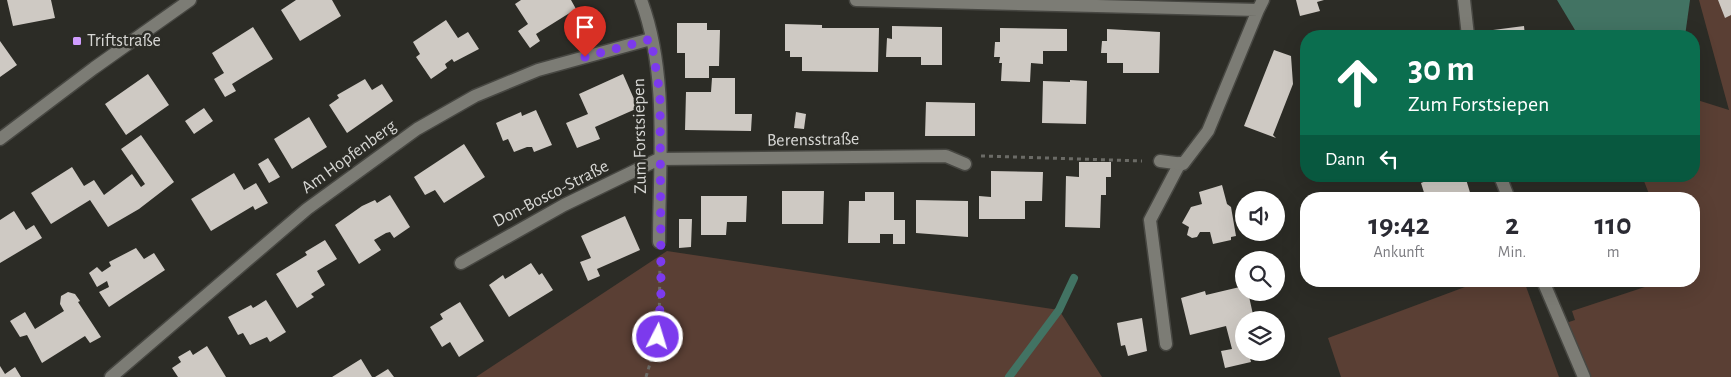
<!DOCTYPE html>
<html lang="de">
<meta charset="utf-8">
<style>
:root{--surface:#fff;--page:#f7f7f7;--text:#2b2b33;--muted:#7c7c81}
body{margin:0;font-family:"Alegreya Sans",sans-serif;background:var(--page);color:var(--text);height:100vh;display:flex;flex-direction:column;font-size:19px;white-space:nowrap}
*{box-sizing:border-box;margin:0}
p{font-size:16px;color:var(--muted)}
.icon{flex:none;width:28px;height:28px;fill:none;stroke:currentColor;stroke-width:2;stroke-linecap:round;stroke-linejoin:round}
.map{position:relative;flex:1;overflow:hidden}
.sheet{position:absolute;left:1300px;top:192px;width:400px;height:95px;display:flex;flex-direction:column;background:var(--surface);border-radius:20px;box-shadow:0 5px 20px #0002}
.sheet>*{flex:none}
.hud{position:absolute;left:1300px;top:30px;width:400px;height:152px;border-radius:20px;box-shadow:0 5px 20px #0002;background:#0b6e4f;color:#fff;overflow:hidden}
.fabs{position:absolute;left:1235px;top:191px;display:grid;gap:10px}
.fabs a{display:grid;place-items:center;width:50px;height:50px;border-radius:50%;background:var(--surface);box-shadow:0 5px 20px #0002;font-size:25px}
.pin{position:absolute;display:grid;place-items:center;width:42px;height:42px;color:#fff;margin:-51px -21px;border-radius:50% 50% 50% 0;rotate:-45deg;box-shadow:0 0 5px #0007}
.pin .icon{rotate:45deg}
.me{position:absolute;width:55px;margin:-28px;rotate:5deg;stroke-linejoin:round;filter:drop-shadow(0 0 4px #0008)}
.turn{display:flex;align-items:center;gap:18px;height:105px;padding:0 25px;font-size:22px}
.turn .icon{width:65px;height:65px;stroke-width:2.5}
.turn b{display:block;font-size:35px;line-height:42px}
.then{display:flex;align-items:center;height:48px;padding:0 25px;background:#0003;gap:10px;font-size:19px}
.eta{display:flex;justify-content:space-evenly;align-items:center;height:85px;text-align:center}
.eta b{font-size:30px;font-weight:700;line-height:35px}
.map>svg:first-child{display:block}
</style>
<div class="map">
<svg width="1731" height="377" viewBox="0 0 1731 377">
<rect width="100%" height="100%" fill="#2c2c26"/>
<path fill="#5a3f34" d="M1699 0H1731V377H1588L1566 323 1575 320 1572 311 1663 281H1694V199H1651L1642 176H1694V99L1729 110Z
M667 251 1059 310 1102 377H476Z
M1481 281H1524L1559 377H1341L1328 338Z"/>
<path fill="#427363" d="M1557 0H1690L1685 36H1582L1578 35Z"/>
<g fill="none" stroke-linecap="round" stroke-linejoin="round">
<path stroke="#427363" stroke-width="8" d="M1009 377 1059 310 1074 278"/>
</g>
<path fill="#cec9c3" d="M7 0H51L55 18 13 26Z
M296 0H332L341 16 300 41 281 10Z
M521 0H571L576 9 536 34 540 41 530 48 518 31 528 24 515 4Z
M1296 0H1324L1317 2 1320 11 1300 16Z
M1718 0H1731V15L1725 18Z
M446 20 458 38 468 32 479 49 454 62 452 59 445 64 447 68 431 79 416 57 420 54 413 42Z
M677 23H707V30H720L719 66H709V78H685V53H677Z
M785 24 822 25V28H879L878 72 802 71V57H790V51H785Z
M892 26 942 27V65H921V57H886L887 38 892 39Z
M1524 26 1525 36H1494L1493 30Z
M253 27 273 59 232 84 236 91 225 97 214 79 224 73 212 53Z
M1000 28 1067 29V51H1043V64L1031 63 1030 82 1001 81 1002 63H999L1000 57H994L995 42H1000Z
M1107 29 1160 32 1159 73H1123V63H1107V53H1101L1102 41H1107Z
M0 41 17 65 0 77Z
M1274 50 1291 56 1293 84 1273 135 1276 138 1244 126Z
M148 74 169 105 126 135 105 104Z
M623 74 638 108 595 127 600 139 577 148 566 123 588 114 579 94Z
M712 78H735V114H752L751 131 685 130 686 92H711Z
M365 79 372 90 382 84 393 101 347 133 329 105 339 98 337 95Z
M1070 80 1087 81 1086 124 1042 123 1043 81 1070 82Z
M926 102 975 103V136H925Z
M204 108 213 121 194 134 185 121Z
M536 110 552 145 534 152 532 147H527L514 152 508 139 503 141 496 123 521 112 522 116Z
M796 112 806 114 804 129 794 128Z
M309 117 327 147 292 169 274 139Z
M141 135 174 182 139 209 108 227 90 200 51 224 31 193 72 167 84 186 94 180 104 195 132 174 141 187 145 184 121 149Z
M464 144 485 177 444 203 435 190 425 195 414 177Z
M268 158 280 177 269 183 258 164Z
M1079 162H1111V177H1106V195H1101L1100 228 1065 227 1066 176 1079 177Z
M991 171 1043 172 1042 201H1025V219H979V196L991 197Z
M234 173 244 190 256 183 268 203 255 210 253 206 211 231 191 199Z
M1430 176H1465L1472 199H1426L1421 183 1431 179Z
M1222 185 1227 204 1231 207 1236 236 1231 237V240L1213 244 1210 232H1200L1197 237 1192 238 1187 235 1189 227 1182 223 1191 207 1202 204 1199 192Z
M782 191H824L823 224H782Z
M865 192H894V220H905V244H893V234H880V243H848L849 201H865Z
M1553 192 1555 196 1568 192 1570 199H1535Z
M390 195 410 227 394 238 390 232 386 233 374 240 381 250 359 264 335 225 362 206 375 200 377 203Z
M701 196H747L746 222H727L726 235H701Z
M916 200 968 201V237L916 233Z
M14 211 26 230 34 225 42 238 0 263V220Z
M625 216 640 250 597 269 600 276 588 281 580 262 591 258 581 236Z
M679 219H692L691 247 679 248Z
M325 240 337 259 317 271 325 285 311 294 314 297 297 308 276 274 307 255 305 252Z
M136 248 144 259 154 253 165 270 109 307 99 292 109 287 107 281 97 287 89 273 97 267 102 272 111 266 109 262Z
M531 263 539 275 542 273 553 290 509 317 489 285 503 275 505 279Z
M1244 286V292H1248L1254 319 1244 320V352H1262V355L1250 358 1251 362 1225 368 1221 351 1232 349 1226 326 1190 335 1181 298 1205 291 1206 295Z
M68 292 75 294 80 301 78 302 101 337 90 343 85 336 42 363 27 335 20 337 10 321 25 312 35 329 64 311 60 304 61 296Z
M266 300 286 332 270 342 267 337 250 345 243 333 238 335 228 317 251 305 253 308Z
M460 302 484 341 459 357 450 342 442 347 430 327 443 319 440 314Z
M1142 318 1147 351 1128 356 1125 345 1121 346 1117 323Z
M207 346 226 377H178L172 368 181 362 178 357 190 350 193 355Z
M361 359 372 377H332Z
M0 366 5 374 15 367 21 377H0Z
M388 369 394 377H375Z"/>
<g fill="none" stroke-linecap="round" stroke-linejoin="round">
<defs>
<path id="service" d="M1166 344 1150 220 1180 163"/>
<path id="minor" d="M641 0C669 74 659 164 659 242
M856 0 1258 10 1263 0
M1464 0 1468 36
M1160 161 1183 164 1208 131 1258 10
M1500 176 1509 199
M461 263 564 205 659 159 946 156 965 164
M1543 281 1584 377
M111 377 307 209 417 129 475 96 538 70 651 39"/>
<path id="tertiary" d="M0 139 94 68 190 0"/>
</defs>
<use href="#service" stroke="#474742" stroke-width="15"/>
<use href="#minor" stroke="#474742" stroke-width="15"/>
<use href="#tertiary" stroke="#474742" stroke-width="15"/>
<path stroke="#6b6b66" stroke-width="3" stroke-dasharray="4 4" stroke-linecap="butt" d="M981 156 1142 161
M646 377 659 333 660 261"/>
<use href="#service" stroke="#7c7c75" stroke-width="12"/>
<use href="#minor" stroke="#7c7c75" stroke-width="12"/>
<use href="#tertiary" stroke="#7c7c75" stroke-width="12"/>
</g>
<g fill="none" stroke-linecap="round" stroke-linejoin="round">
<path stroke="#7c3aed" stroke-width="9" stroke-dasharray="0 16.2" d="M585 57 651 39 660 94 661 292 658 337"/>
</g>
<rect fill="#d09dff" stroke="#2c2c26" stroke-width="2" x="72" y="36" width="10" height="10" rx="2.5"/>
<g text-anchor="middle" dominant-baseline="central" stroke-width="5" stroke-linejoin="round" paint-order="stroke">
<g font-size="18" fill="#d7d7d4" stroke="#2c2c26" text-anchor="start">
<text x="87" y="41">Triftstraße</text>
</g>
<g font-size="18" fill="#d7d7d4" stroke="#2c2c26">
<text transform="translate(640 136) rotate(-91)">Zum Forstsiepen</text>
<text transform="translate(813 140) rotate(-1)">Berensstraße</text>
<text transform="translate(349 157) rotate(-36)">Am Hopfenberg</text>
<text transform="translate(551 194) rotate(-27)">Don-Bosco-Straße</text>
</g>
</g>
</svg>
<div class="fabs">
<a><svg class="icon" aria-label="sound" viewBox="0 0 24 24"><path d="M4 9h4l5-4v14l-5-4H4zM17 9q2 3 0 6"/></svg></a>
<a><svg class="icon" aria-label="search" viewBox="0 0 24 24"><circle cx="10" cy="10" r="6"/><path d="M15 15l6 6"/></svg></a>
<a><svg class="icon" aria-label="layers" viewBox="0 0 24 24"><path d="M12 4l9 5-9 5-9-5zM3 14l9 5 9-5"/></svg></a>
</div>
<div class="pin" style="left:585px;top:57px;background:#d93025"><svg class="icon" aria-label="arrive" viewBox="0 0 24 24"><path d="M6 21V4h12l-3 4 3 4H6"/></svg></div>
<svg class="me" style="left:658px;top:337px" viewBox="-20 -20 40 40"><circle r="17" fill="#7c3aed" stroke="#fff" stroke-width="3"/><path d="M0-11L8 9 0 5-8 9z" fill="#fff"/></svg>
<div class="hud">
<div class="turn"><svg class="icon" aria-label="ahead" viewBox="0 0 24 24"><path d="M12 20V5M6 11l6-6 6 6"/></svg><div><b>30 m</b>Zum Forstsiepen</div></div>
<div class="then">Dann<svg class="icon" aria-label="left" viewBox="0 0 24 24"><path d="M17 20v-9H6M10 6l-5 5 5 5"/></svg></div>
</div>
<section class="sheet">
<div class="eta">
<div><b>19:42</b><p>Ankunft</p></div>
<div><b>2</b><p>Min.</p></div>
<div><b>110</b><p>m</p></div>
</div>
</section>
</div>
